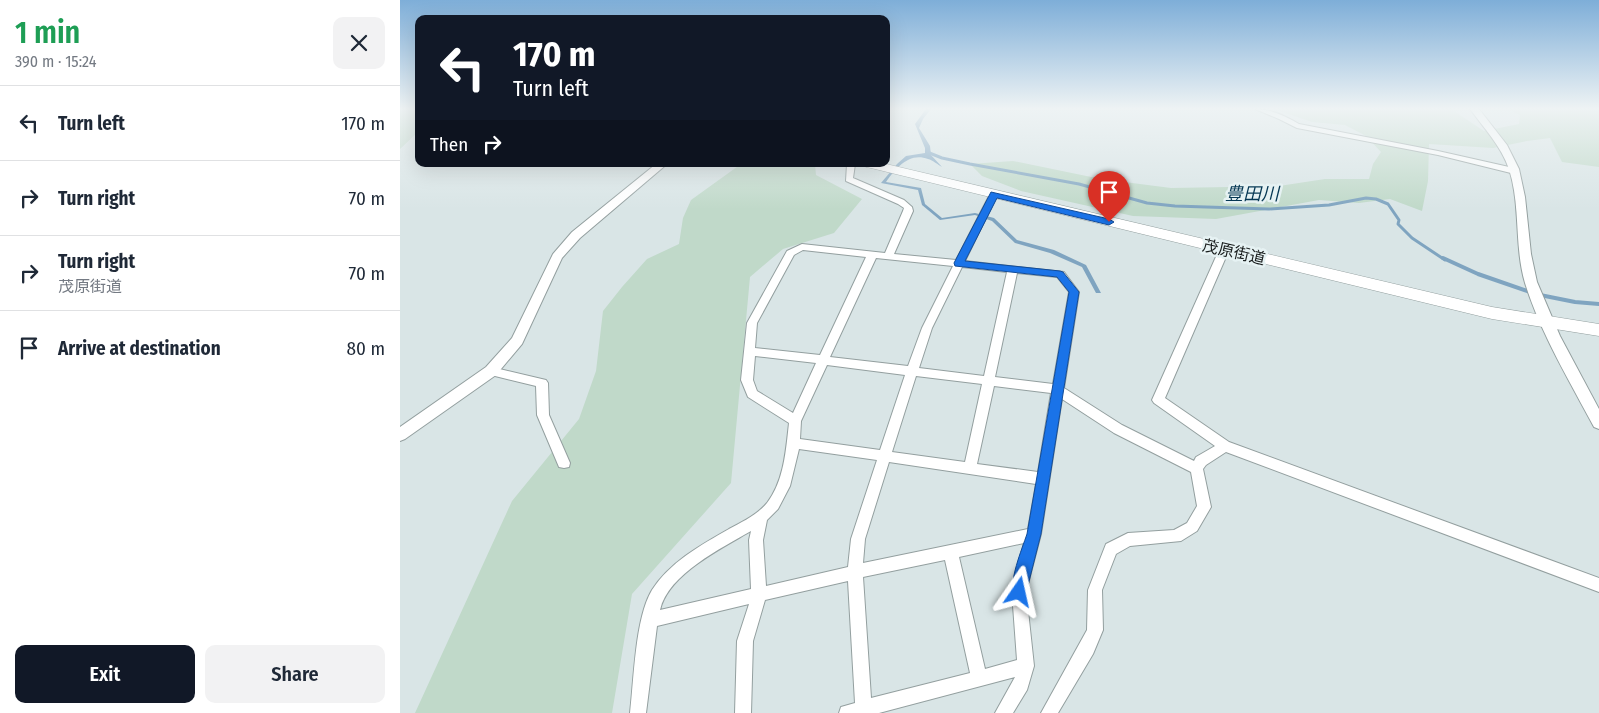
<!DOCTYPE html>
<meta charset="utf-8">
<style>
:root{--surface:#fff;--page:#f2f2f3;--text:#1f2937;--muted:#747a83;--line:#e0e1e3;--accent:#111827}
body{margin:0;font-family:"Fira Sans Condensed","Noto Sans JP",sans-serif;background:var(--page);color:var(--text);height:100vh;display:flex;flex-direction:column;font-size:19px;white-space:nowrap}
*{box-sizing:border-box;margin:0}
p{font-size:16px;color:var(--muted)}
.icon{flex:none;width:28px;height:28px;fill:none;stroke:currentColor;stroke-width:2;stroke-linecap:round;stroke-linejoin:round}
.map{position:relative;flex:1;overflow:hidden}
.details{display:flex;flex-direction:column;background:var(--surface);width:400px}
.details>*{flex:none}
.hud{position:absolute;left:15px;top:15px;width:475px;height:152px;border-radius:10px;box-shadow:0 5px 20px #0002;background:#111827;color:#fff;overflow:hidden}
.pin{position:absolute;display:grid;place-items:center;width:42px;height:42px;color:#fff;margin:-51px -21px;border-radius:50% 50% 50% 0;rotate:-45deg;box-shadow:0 0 5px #0007}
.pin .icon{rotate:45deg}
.me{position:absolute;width:55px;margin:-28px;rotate:11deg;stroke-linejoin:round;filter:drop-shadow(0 0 4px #0008)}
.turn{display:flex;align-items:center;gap:18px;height:105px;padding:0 15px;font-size:22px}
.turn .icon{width:65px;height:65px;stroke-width:2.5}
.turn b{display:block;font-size:35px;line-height:42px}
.then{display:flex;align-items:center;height:48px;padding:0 15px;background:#0003;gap:10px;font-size:19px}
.round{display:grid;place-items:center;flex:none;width:52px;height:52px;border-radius:10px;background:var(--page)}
.summary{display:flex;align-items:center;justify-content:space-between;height:85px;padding:0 15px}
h1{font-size:30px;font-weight:600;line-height:38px;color:#1e9e55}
.primary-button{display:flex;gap:10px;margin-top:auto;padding:10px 15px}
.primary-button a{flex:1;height:58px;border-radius:10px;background:var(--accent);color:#fff;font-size:20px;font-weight:600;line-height:58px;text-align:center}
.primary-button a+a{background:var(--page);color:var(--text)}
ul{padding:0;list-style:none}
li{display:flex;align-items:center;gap:15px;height:75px;padding:0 15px;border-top:1px solid var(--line)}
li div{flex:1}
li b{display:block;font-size:19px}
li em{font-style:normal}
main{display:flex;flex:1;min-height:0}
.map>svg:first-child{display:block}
</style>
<main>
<section class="details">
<div class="summary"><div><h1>1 min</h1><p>390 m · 15:24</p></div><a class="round"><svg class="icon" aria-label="close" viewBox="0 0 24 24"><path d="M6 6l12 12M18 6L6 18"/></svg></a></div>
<ul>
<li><svg class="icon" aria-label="left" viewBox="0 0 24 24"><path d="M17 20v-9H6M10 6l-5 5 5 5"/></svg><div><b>Turn left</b></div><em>170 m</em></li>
<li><svg class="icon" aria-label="right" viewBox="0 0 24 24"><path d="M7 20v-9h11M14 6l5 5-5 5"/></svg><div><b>Turn right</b></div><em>70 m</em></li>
<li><svg class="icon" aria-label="right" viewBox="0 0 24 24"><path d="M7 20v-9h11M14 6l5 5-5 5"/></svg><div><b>Turn right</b><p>茂原街道</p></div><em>70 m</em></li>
<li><svg class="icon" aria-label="arrive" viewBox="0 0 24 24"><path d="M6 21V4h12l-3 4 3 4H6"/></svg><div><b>Arrive at destination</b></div><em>80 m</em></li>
</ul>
<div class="primary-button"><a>Exit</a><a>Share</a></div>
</section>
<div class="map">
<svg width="1199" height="713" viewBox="0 0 1199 713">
<rect width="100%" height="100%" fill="#d9e5e6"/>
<path fill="#c0d9c9" d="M0 109H19V131L0 149Z
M874 109H1051L1084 131 1119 124 1120 115 1108 109H1199V167L1162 162 1150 138 1127 141 1093 148 1029 144 1028 181 1022 211 990 199 959 203 919 200 816 219 733 216 621 191 582 176 570 164 613 161 701 179 771 188 879 186 925 179H969L973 164 981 152 966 136 945 125 912 122Z
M341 164H415L416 175 462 199 434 233 383 249 350 277 331 483 232 594 212 713H15L112 501 179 419 196 371 203 311 222 287 247 259 279 244 283 218 291 200Z"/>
<path fill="#7fa4c0" d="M526 109H531L523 119 519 128 530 146 531 155 542 167C538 165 533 160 528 159 509 152 496 168 486 182L521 188 525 204 542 218 575 213 594 218 617 240 654 250 686 265 701 293H696L682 267 650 253 615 243 592 221 575 215 540 220 522 205 518 190 481 183 497 164 506 156 525 153V148L515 124Z"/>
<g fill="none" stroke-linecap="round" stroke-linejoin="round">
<path stroke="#7fa4c0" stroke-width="3" d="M527 152 542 158 570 164 679 184 747 203 775 206 869 209 929 205 966 198 976 199 988 204 999 220 998 224 1012 238 1045 260"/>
<path stroke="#7fa4c0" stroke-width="4" d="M1043 258 1078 274 1133 293
M1140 295 1175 302 1199 304"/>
<defs>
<path id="minor" d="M855 109C872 109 885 116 899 124L1038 151 1118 169 1119 171 1115 174 1038 155 897 128 879 119Z
M447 164H455L453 178 504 200 512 207 513 211 494 254 556 260 590 194 591 192H597L598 194 565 261 664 272 679 292 664 388 722 425 794 461 796 457 815 446 754 403 752 400 819 250 824 247 827 248 829 250 765 398 829 442 1199 578V592L826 452 806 465 803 469 811 507 797 531 781 541 730 546 716 554 702 590 703 630 693 654 658 713H641L687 630 688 590 706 544 728 533 774 530 787 523 797 506 791 472 714 433 662 399 641 534 626 592 634 666 627 690 613 713H595L615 677 479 713H439L441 707 455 703 448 581 365 600 353 641 351 713H335L337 641 349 604 257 626 246 713H230C234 680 235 618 252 590 270 562 301 545 329 529 342 522 357 515 367 503 384 481 386 450 389 423L348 397 341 380 347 323 387 251 402 244 485 253 503 211 504 208 498 204 446 181ZM403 250 466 257 420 355 355 348 357 323 394 255ZM476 258 553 266 522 328 508 366 430 357ZM562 267 607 272 584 376 519 368 532 328ZM617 273 657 277 669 292 653 384 595 377ZM355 356 416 363 393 413 357 391 353 380ZM427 365 505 375 480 450 400 439 401 421ZM516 376 582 384 565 462 492 452ZM594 386 651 393 638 472 577 464ZM399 449 477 460 451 539 448 567 366 586 363 540 367 520 378 509 390 486ZM489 462 636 484 628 529 463 563 465 539ZM351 531 349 540 351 589 260 610C268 574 322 548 351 531ZM624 543 612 592 617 660 585 669 559 557ZM545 560 570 673 471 698 463 577Z
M91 367 146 380 148 383 149 415 170 463 169 467 164 468 159 467 137 415 136 386 87 374 85 371 87 368Z"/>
<path id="tertiary" d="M1070 109H1079L1107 145 1119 169 1125 197 1131 254 1137 282 1160 336 1199 409V429L1194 427C1169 380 1141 334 1125 283 1114 246 1121 206 1109 169 1101 146 1084 128 1070 109Z
M256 164H267L180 238 162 258 122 344 96 375 5 439 0 441V427L86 367 112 338 153 254 172 232Z"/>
<path id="primary" d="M465 164H486L1092 307 1199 324V336L1092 319 471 168 466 167Z"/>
</defs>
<use href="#minor" stroke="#939f9f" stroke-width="2"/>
<use href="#tertiary" stroke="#939f9f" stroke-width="2"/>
<use href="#primary" stroke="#939f9f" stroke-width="1"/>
<use href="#minor" fill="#fff" fill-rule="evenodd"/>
<use href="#tertiary" fill="#fff" fill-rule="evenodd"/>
<use href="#primary" fill="#fff" fill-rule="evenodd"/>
</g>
<linearGradient id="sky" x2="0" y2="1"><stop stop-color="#7eaed8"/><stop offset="0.52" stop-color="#eef3f4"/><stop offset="1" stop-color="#eef3f4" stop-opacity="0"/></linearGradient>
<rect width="1199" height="209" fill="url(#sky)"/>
<path fill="#1a73e8" stroke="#114b97" d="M591 192 709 219 714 222 709 225 597 198 565 261 660 271 663 272 679 292 641 534 625 597 619 599 614 597C608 582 622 549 627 534L669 292 657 277 555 266 554 263Z"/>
<g text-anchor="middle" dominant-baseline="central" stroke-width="5" stroke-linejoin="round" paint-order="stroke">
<g font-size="16" fill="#181c1c" stroke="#e6f2f3">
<text transform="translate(834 252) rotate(13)">茂原街道</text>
</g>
<g font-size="18" font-style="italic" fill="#053753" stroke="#e6f2f3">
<text x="852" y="194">豊田川</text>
</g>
</g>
</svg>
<div class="pin" style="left:709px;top:222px;background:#d93025"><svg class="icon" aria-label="arrive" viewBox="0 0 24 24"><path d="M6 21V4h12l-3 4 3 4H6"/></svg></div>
<svg class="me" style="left:619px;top:592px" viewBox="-20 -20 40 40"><path d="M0-17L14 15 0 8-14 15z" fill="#1a73e8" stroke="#fff" stroke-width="4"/></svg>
<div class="hud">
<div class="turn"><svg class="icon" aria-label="left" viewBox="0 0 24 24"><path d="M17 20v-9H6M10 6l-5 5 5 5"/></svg><div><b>170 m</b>Turn left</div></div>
<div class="then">Then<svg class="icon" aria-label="right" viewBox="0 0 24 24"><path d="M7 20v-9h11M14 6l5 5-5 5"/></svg></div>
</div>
</div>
</main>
